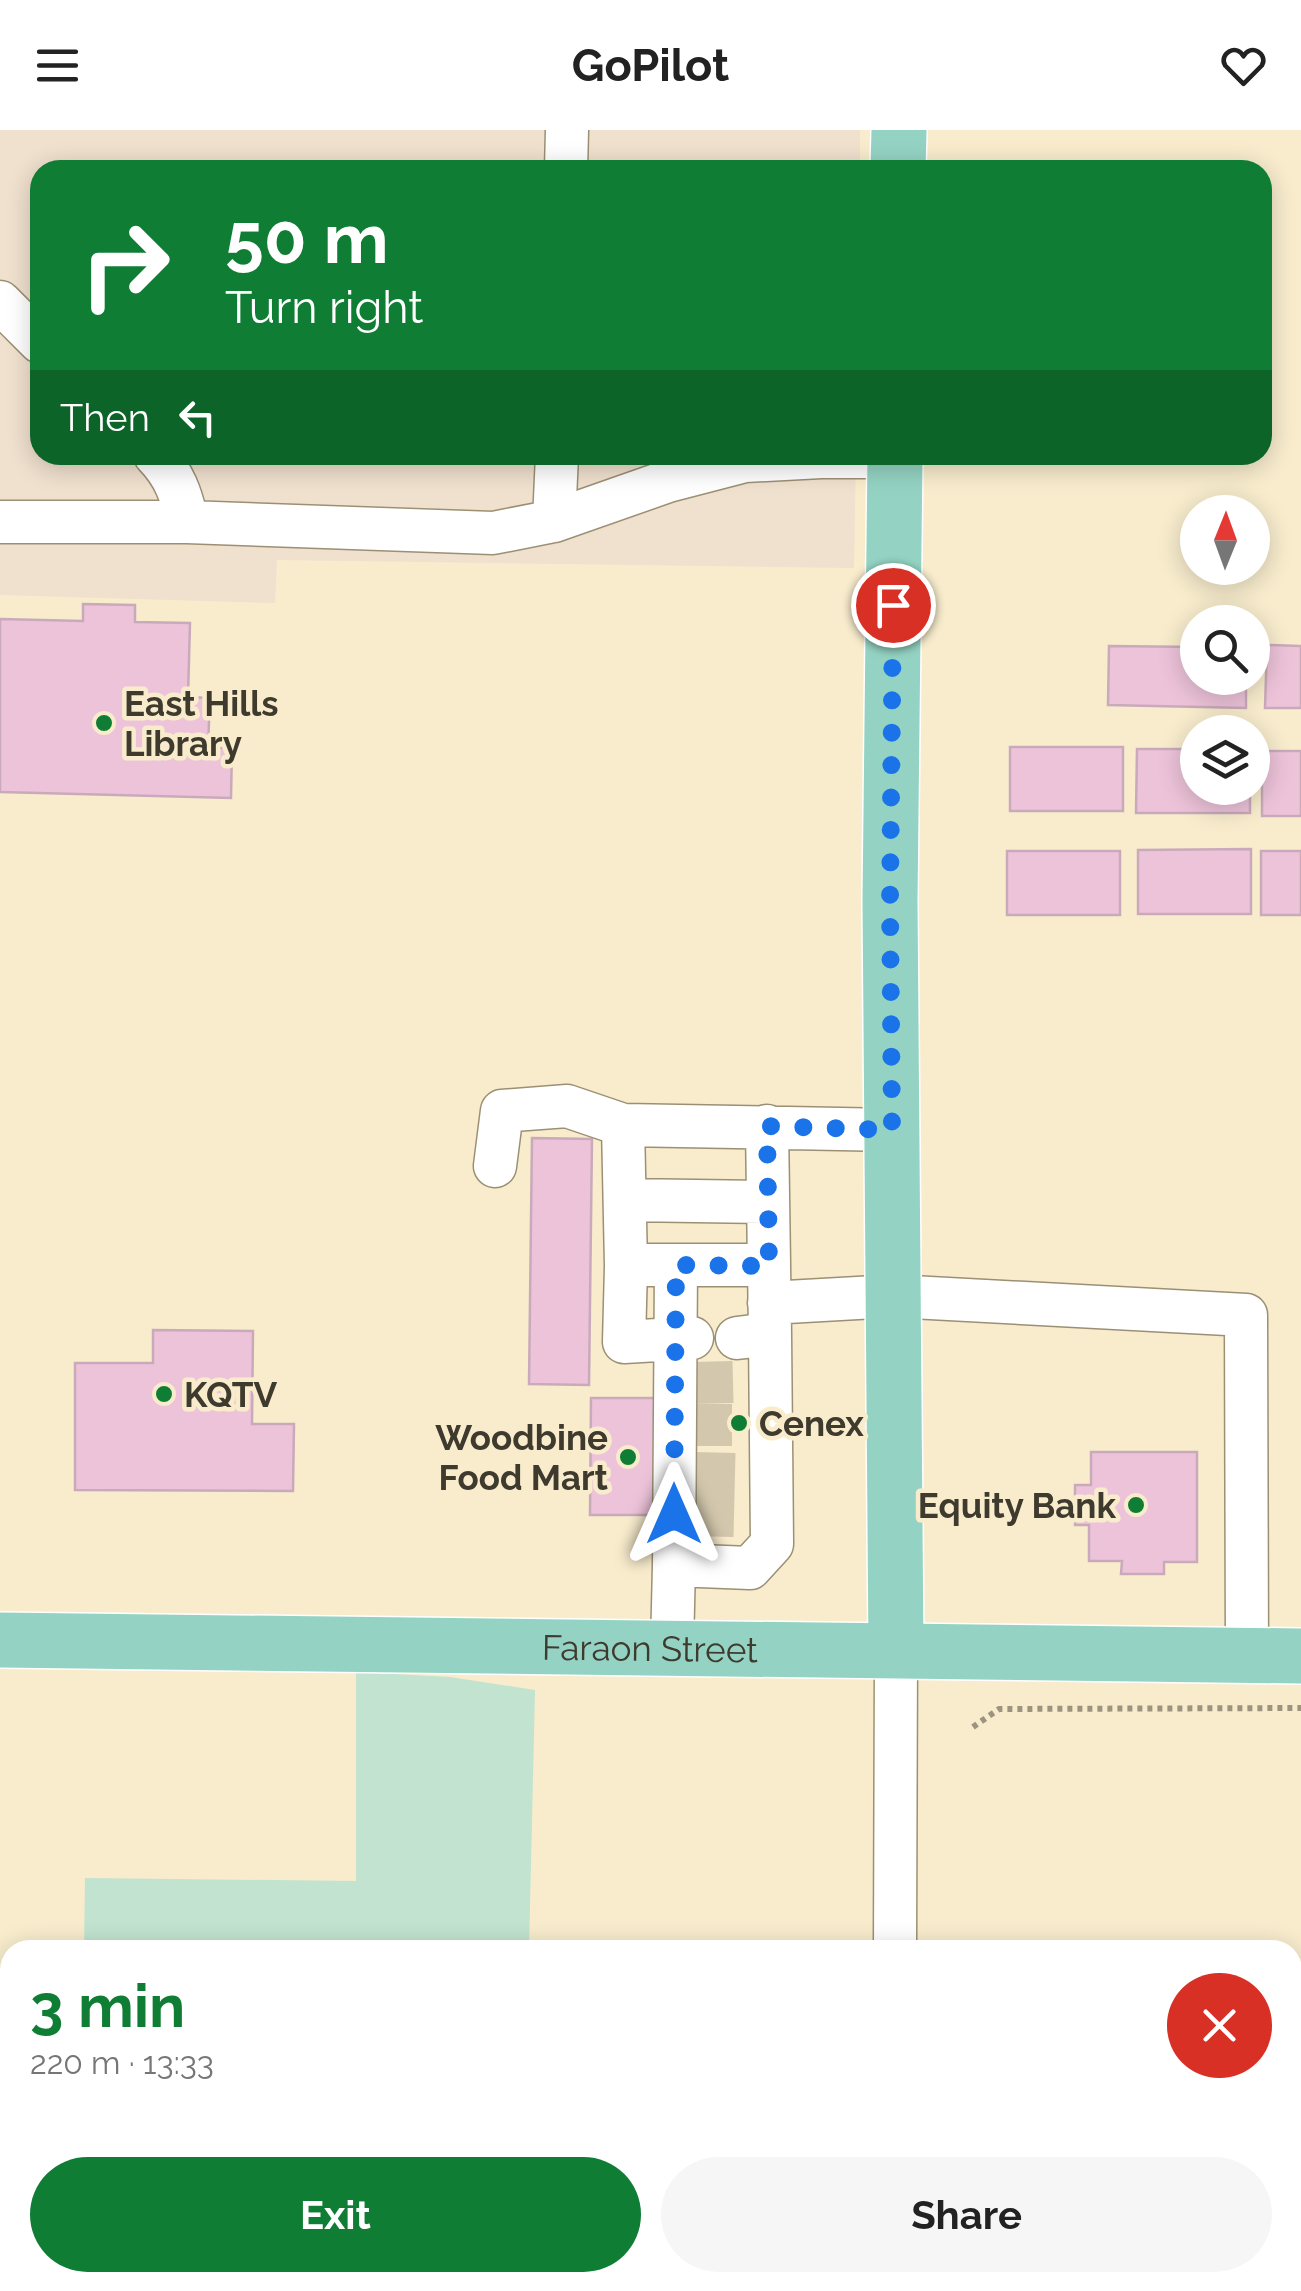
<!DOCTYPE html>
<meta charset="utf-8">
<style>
:root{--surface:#fff;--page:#f6f6f6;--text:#222;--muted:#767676;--accent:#0f7e34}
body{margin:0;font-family:Raleway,sans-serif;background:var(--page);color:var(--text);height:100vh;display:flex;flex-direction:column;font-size:38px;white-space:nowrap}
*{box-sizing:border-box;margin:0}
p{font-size:32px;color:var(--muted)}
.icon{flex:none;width:55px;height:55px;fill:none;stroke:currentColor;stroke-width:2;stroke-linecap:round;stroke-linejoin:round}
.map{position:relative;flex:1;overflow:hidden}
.panel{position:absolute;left:0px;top:1810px;width:1302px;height:352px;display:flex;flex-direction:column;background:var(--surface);border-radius:30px 30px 0 0;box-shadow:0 5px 25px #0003}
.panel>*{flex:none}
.hud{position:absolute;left:30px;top:30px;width:1242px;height:305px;border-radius:30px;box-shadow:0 5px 25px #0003;background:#0f7e34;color:#fff;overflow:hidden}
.needle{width:65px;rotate:1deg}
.buttons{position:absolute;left:1180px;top:365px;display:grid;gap:20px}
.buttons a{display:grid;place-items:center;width:90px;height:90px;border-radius:50%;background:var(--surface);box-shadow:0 5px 25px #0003;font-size:50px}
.pin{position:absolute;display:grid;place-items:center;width:85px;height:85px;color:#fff;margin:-42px;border:5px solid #fff;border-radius:50%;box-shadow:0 2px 10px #0007}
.me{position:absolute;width:110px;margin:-55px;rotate:0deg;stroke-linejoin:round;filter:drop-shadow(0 0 8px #0008)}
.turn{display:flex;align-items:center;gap:35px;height:210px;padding:0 30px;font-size:45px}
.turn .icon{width:130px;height:130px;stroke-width:2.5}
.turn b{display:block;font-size:70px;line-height:85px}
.then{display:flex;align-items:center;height:95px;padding:0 30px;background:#0003;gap:20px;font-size:38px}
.round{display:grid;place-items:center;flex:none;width:105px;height:105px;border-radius:52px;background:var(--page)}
.headline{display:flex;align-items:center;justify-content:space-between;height:170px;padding:0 30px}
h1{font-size:60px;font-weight:700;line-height:75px;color:var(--accent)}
.primary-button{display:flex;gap:20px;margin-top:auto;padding:20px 30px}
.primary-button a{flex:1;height:115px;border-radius:60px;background:var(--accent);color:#fff;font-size:40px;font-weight:700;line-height:115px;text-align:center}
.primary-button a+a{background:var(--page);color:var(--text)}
header{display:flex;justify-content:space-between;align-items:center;height:130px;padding:0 30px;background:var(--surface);font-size:45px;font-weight:700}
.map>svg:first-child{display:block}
</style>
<header><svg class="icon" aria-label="menu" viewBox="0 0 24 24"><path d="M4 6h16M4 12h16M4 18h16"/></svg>GoPilot<svg class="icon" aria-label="heart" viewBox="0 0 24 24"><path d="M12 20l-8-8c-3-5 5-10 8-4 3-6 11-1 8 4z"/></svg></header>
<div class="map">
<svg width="1301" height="2161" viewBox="0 0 1301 2161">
<rect width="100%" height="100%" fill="#f8eccd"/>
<path fill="#f0e0ce" d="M0 0H860V40H40V325H856L854 438 277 430 275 473 0 465Z"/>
<path fill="#c1e3cf" d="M356 1542 450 1547 535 1560 529 1820H84L85 1748 356 1751Z
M0 2127 10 2128V2152H837L838 2161H0Z"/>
<path fill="#edc3d9" stroke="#c9aaba" stroke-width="2.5" d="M83 474 135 475V492L190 493 188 567 210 568 208 618H232L231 668 0 662V489L83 491Z
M1267 515 1301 516V578H1265Z
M1109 516 1198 517V548H1246V578L1108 575Z
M1010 617H1123V681H1010Z
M1137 619H1198V658H1250V683H1136Z
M1262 621H1301V686H1262Z
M1251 719V784H1138V720Z
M1007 721H1120V785H1007Z
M1261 721H1301V785H1261Z
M532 1008 592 1009 589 1255 529 1254Z
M153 1200 253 1201 252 1294H294L293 1361 75 1360V1233H153Z
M591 1268H665V1385H590Z
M1091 1322H1197V1432H1164V1444H1121L1122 1431H1089V1395H1075V1355H1091Z"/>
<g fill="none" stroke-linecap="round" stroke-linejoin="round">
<path stroke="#d3c8ad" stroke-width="42" stroke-dasharray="42 21" stroke-linecap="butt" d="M694 1253 733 1252
M693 1295H732
M694 1343 735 1344
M693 1385 734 1386"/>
<defs>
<path id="minor" d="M566 40 567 0
M0 172 40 212
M155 325C174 344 182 366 187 392L493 403 554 391 668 351 745 331 821 327H895
M554 391 557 325
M0 392H187
M495 1036 502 981 567 976 623 995
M626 1070 768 1072
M647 1135H769
M769 1173 893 1166 1246 1185 1247 1525
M692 1208 624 1212 626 1136 623 995 892 1000
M737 1208 770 1204 767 996
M674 1435 676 1135
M672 1517 674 1435 750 1438 772 1414 770 1204
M895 1820 896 1520
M892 2161V2152"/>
<g id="major">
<path d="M898 40 899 0"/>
<path d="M895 325 890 771 896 1520"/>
<path id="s1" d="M0 1510 1301 1526"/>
</g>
</defs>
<use href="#minor" stroke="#9b9074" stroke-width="45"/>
<use href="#major" stroke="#fff" stroke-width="58"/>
<path stroke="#9c947e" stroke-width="6" stroke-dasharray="5 5" stroke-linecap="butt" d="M973 1597 999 1579 1301 1578"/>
<use href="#minor" stroke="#fff" stroke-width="42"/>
<use href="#major" stroke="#94d3c3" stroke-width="55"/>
</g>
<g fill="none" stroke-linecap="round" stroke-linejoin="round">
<path stroke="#1a73e8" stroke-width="18" stroke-dasharray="0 32.4" d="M674 1384 676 1135 769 1136 767 996 892 1000 890 771 893 475"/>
</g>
<g fill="#0f7e34" stroke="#f8eccd" stroke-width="4">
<circle cx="104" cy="593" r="10"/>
<circle cx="164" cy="1264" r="10"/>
<circle cx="739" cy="1293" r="10"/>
<circle cx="628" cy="1327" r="10"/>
<circle cx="1136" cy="1375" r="10"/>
</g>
<g text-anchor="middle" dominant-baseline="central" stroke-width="9" stroke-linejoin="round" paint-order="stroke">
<g font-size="35" font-weight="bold" fill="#3f3a2e" stroke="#f8eccd" text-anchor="start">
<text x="124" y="573">East Hills<tspan x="124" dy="40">Library</tspan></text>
<text x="184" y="1264">KQTV</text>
<text x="759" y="1293">Cenex</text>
<text x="608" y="1307" text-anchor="end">Woodbine<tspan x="608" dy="40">Food Mart</tspan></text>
<text x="1116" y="1375" text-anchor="end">Equity Bank</text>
</g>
<g font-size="35" fill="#3f3a2e" stroke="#f8eccd">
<text stroke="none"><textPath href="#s1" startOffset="650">Faraon Street</textPath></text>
</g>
</g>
</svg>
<div class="buttons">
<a><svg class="needle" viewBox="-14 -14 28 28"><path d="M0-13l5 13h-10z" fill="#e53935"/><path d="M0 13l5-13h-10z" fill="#767676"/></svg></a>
<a><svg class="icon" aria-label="search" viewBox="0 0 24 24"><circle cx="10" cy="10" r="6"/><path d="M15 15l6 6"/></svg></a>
<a><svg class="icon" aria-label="layers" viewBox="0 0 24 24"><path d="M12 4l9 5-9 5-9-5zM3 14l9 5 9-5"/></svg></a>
</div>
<div class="pin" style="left:893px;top:475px;background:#d93025"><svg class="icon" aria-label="arrive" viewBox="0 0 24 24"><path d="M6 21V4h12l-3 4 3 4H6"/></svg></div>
<svg class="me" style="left:674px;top:1384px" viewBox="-20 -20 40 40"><path d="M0-17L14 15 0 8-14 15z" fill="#1a73e8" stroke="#fff" stroke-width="4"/></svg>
<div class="hud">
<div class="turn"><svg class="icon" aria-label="right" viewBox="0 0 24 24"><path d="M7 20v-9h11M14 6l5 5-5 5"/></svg><div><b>50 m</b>Turn right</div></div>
<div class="then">Then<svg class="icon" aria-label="left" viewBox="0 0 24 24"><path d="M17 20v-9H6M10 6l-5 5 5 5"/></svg></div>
</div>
<section class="panel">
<div class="headline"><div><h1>3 min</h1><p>220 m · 13:33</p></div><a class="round" style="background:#d93025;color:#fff"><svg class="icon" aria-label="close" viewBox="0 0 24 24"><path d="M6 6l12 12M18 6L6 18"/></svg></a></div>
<div class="primary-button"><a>Exit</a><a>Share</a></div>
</section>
</div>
